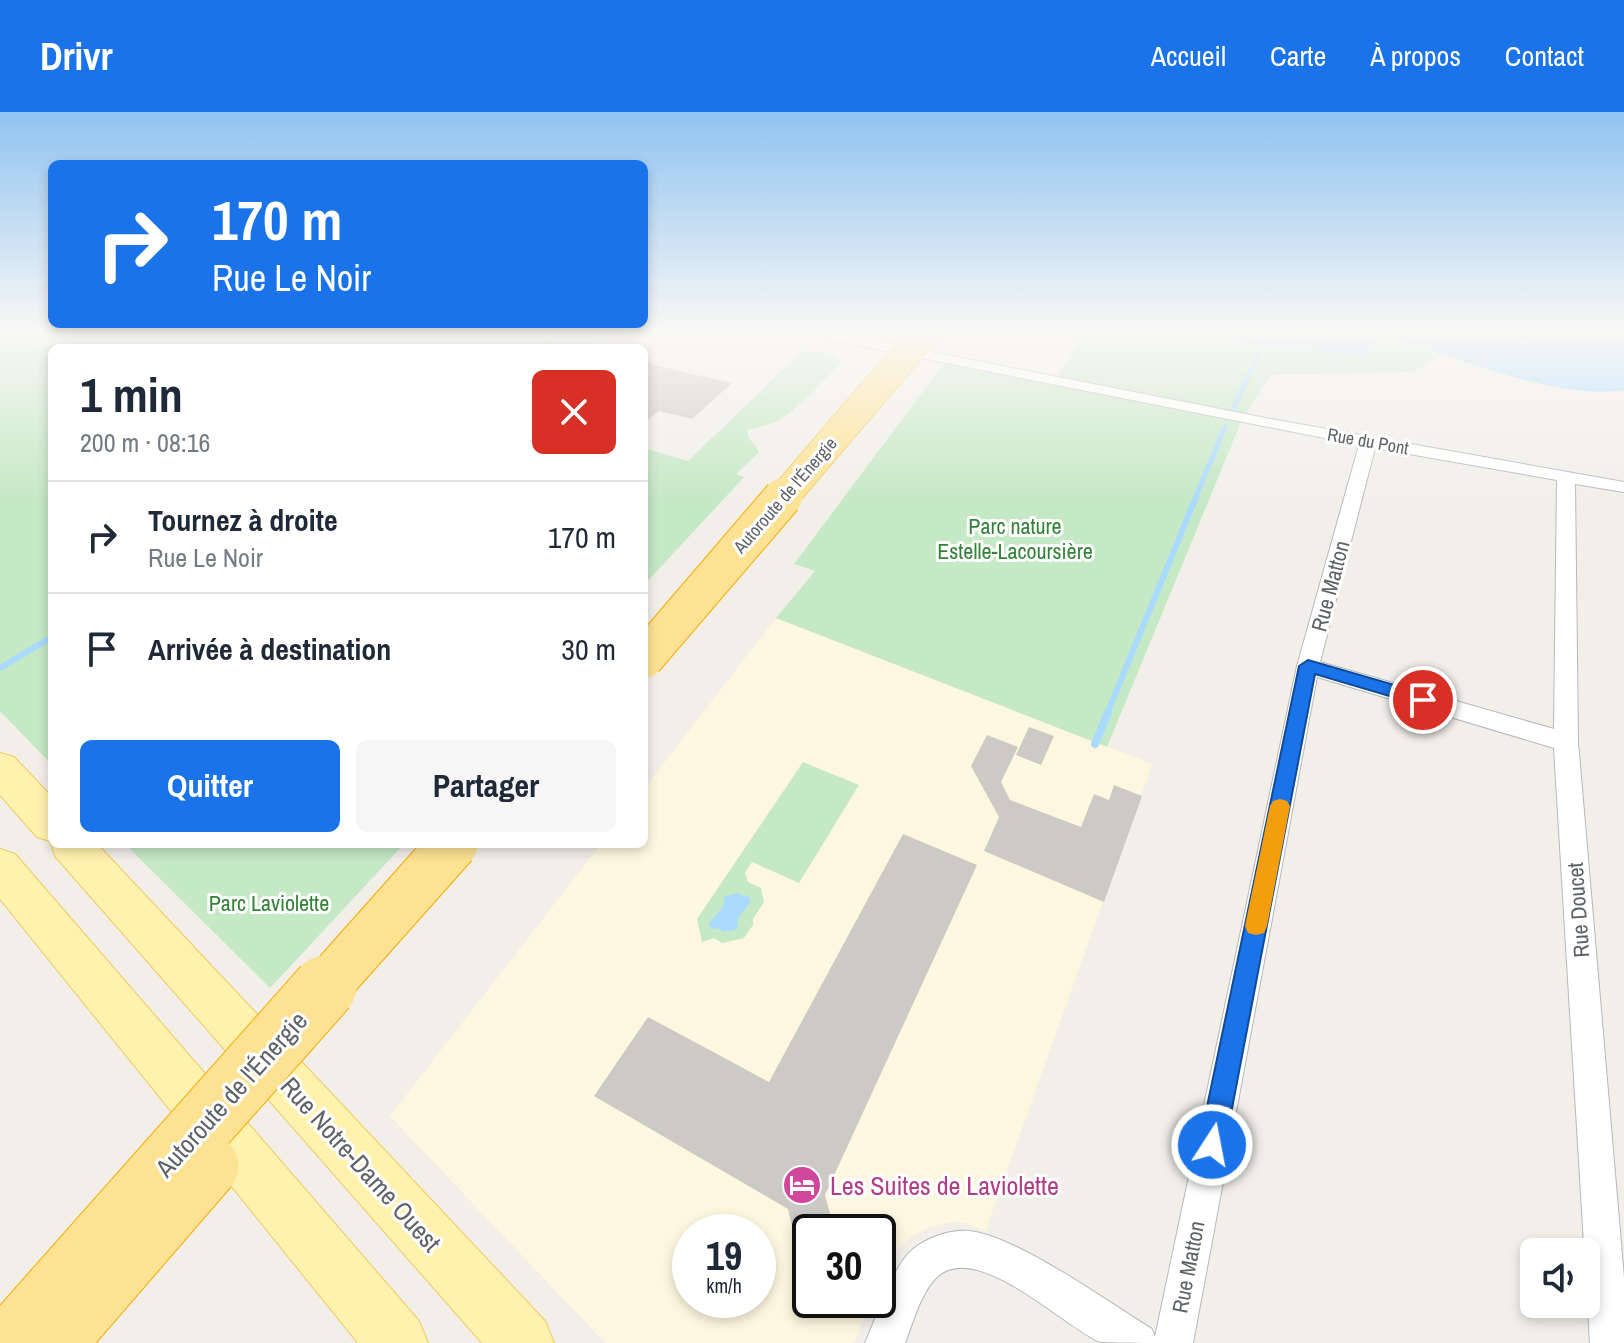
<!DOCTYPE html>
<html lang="fr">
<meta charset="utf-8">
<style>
:root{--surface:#fff;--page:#f6f6f7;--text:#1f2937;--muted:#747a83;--line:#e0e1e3;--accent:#1a73e8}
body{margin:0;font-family:"Archivo Narrow",sans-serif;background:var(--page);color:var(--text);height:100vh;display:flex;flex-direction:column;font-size:30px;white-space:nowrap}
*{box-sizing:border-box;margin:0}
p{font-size:26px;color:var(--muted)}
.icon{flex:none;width:44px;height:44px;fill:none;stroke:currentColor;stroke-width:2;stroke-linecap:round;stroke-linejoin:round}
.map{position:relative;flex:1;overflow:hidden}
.panel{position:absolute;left:48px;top:232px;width:600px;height:504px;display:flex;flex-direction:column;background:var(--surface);border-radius:12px;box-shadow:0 4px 12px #0003}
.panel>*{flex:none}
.hud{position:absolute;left:48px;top:48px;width:600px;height:168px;border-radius:12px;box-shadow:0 4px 12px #0003;background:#1a73e8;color:#fff;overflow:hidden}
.fabs{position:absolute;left:1520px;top:1126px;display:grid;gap:16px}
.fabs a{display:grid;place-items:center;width:80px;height:80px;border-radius:12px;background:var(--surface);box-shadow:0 4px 12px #0003;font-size:40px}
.speed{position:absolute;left:672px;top:1102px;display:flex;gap:16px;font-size:40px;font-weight:700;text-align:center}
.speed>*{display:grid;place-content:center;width:104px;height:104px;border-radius:50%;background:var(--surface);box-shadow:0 4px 12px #0003;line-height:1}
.speed small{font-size:20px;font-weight:400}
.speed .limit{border:4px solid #111;border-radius:12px;background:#fff;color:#111}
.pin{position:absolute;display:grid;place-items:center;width:68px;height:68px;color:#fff;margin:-34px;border:4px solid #fff;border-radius:50%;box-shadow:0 2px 8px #0007}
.me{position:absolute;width:88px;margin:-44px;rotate:11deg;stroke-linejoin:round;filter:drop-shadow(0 0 6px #0008)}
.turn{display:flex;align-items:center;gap:28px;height:168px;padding:0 32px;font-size:36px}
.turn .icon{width:104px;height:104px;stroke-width:2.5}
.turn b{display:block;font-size:56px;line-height:68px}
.round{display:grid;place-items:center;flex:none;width:84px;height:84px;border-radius:12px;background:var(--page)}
.head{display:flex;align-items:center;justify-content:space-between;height:136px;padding:0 32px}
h1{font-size:48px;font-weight:800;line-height:60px}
.primary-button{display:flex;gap:16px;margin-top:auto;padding:16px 32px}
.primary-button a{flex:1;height:92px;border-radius:12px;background:var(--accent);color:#fff;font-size:32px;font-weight:800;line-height:92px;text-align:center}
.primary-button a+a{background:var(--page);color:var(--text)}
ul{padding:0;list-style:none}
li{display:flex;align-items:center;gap:24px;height:112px;padding:0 32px;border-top:2px solid var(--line)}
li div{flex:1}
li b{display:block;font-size:30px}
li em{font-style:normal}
header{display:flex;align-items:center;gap:48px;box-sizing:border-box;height:112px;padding:0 40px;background:var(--accent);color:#fff}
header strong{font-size:38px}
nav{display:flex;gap:44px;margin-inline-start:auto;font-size:28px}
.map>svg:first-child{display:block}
</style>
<header>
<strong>Drivr</strong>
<nav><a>Accueil</a><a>Carte</a><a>À propos</a><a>Contact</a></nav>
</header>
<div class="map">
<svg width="1624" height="1231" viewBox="0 0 1624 1231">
<rect width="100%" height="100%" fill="#f1efe8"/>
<path fill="#fef7e0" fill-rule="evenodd" d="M776 506 1152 652 985 1120 967 1111 952 1110 930 1115 910 1125 894 1141 878 1170V1120H810V1188H871L854 1231H605L390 1004 601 732H644V677ZM690 1120H758V1188H690Z"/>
<path fill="#c5e8c5" d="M0 219H616L590 236H52V653L0 599Z
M1085 219 1118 223 1161 219H1624V278C1571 286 1493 259 1442 243L1413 260 1270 263 1241 310 1107 635 776 506 815 459 794 452 945 250 1054 272Z
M802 239 828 241 842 250 791 300 774 311 748 318V324L759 340 736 362 744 365 644 473V336L688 349Z
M803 650 859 673 799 771 752 750 745 761 748 770 761 776 764 790 753 807V813L744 826 722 831 714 826 702 830 697 807Z
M125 732H404L270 876Z"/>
<path fill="#aadaff" d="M1161 219H1624V278C1550 289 1455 240 1381 226L1366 244 1262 234Z
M737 781 749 785 751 790 738 806 737 817 724 820 716 816 711 817 709 811 723 795 724 785Z"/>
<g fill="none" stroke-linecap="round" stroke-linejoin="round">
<path stroke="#aadaff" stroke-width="5" d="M542 236 570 219
M1234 295 1262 234 1277 219
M1195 387 1225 315"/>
<path stroke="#aadaff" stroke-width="6" d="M0 556 52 525
M1107 602 1196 385"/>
<path stroke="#aadaff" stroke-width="8" d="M1095 632 1108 600"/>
</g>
<path fill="#cccac5" d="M644 250 679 259 732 271 692 307 659 299 644 311Z
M1029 615 1054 624 1041 653 1016 643Z
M987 623 1018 635 1001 670 1010 688 1081 715 1094 682 1109 688 1114 673 1142 684 1104 790 984 739 999 705 971 654Z
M903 722 977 753 825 1083 835 1120H810V1160L803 1161 788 1097 594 984 648 905 769 970Z"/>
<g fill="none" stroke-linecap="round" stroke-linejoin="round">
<defs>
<path id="street" d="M830 220 1271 307 1624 370V380L1575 372 1578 630 1624 1166V1231H1590L1554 636 1317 565 1193 1231C1173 1231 1115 1231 1100 1230 1063 1214 977 1128 937 1165 921 1180 913 1211 905 1231H865C875 1209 894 1152 912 1138 926 1126 950 1117 969 1119 1017 1124 1108 1190 1152 1217L1155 1225 1297 554 1359 333 825 227 823 224ZM1375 336 1557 368 1554 617 1320 550Z"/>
<path id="primary" d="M0 641 14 645 52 685V732H97L545 1209 554 1231H482L55 744 50 729 37 725 0 683Z
M0 737 15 742 419 1209 428 1231H358L0 787Z"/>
</defs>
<use href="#street" stroke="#b5b8bc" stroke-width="2"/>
<use href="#primary" stroke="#f2c960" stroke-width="2"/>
<use href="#street" fill="#fff" fill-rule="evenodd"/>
<use href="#primary" fill="#fff2af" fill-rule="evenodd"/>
<defs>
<path id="highway-bridge-far3" d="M782 387 926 219"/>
<path id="highway-bridge-far2" d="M644 547 783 385"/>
<path id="highway-bridge-far1" d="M324 877 453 732"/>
<path id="highway-bridge" d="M9 1231 325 875
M54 1231 207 1054"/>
</defs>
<use href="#highway-bridge-far3" stroke="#f9ab00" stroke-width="31" stroke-linecap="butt"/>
<use href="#highway-bridge-far2" stroke="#f9ab00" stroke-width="40" stroke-linecap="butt"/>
<use href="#highway-bridge-far1" stroke="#f9ab00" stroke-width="51" stroke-linecap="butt"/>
<use href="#highway-bridge" stroke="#f9ab00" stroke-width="65" stroke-linecap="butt"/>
<use href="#highway-bridge-far3" stroke="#fde293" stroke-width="30"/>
<use href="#highway-bridge-far2" stroke="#fde293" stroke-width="38"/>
<use href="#highway-bridge-far1" stroke="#fde293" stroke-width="49"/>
<use href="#highway-bridge" stroke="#fde293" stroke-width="63"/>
</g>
<linearGradient id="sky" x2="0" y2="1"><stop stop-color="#8fc3f1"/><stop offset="0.56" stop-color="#f9f8f5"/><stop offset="1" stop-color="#f9f8f5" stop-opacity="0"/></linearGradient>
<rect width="1624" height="391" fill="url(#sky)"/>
<path fill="#1a73e8" stroke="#114b97" stroke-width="2" d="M1308 548 1429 583 1431 588 1423 594 1315 562 1225 1033 1221 1042 1212 1046 1203 1042 1199 1033 1299 554Z"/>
<path fill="#f59e0b" d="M1280 687 1287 689 1290 694 1267 814 1264 821 1256 823 1248 821 1245 814 1270 694 1273 689Z"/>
<defs>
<symbol id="hotel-disc" viewBox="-11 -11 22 22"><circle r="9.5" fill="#d1479c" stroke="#fff"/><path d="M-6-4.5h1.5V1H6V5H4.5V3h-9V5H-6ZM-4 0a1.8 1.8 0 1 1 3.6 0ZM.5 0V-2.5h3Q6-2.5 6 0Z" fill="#fff"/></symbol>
</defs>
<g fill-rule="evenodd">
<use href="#hotel-disc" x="780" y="1051" width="44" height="44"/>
</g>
<g text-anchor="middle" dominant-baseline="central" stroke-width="6" stroke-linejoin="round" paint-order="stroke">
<g font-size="18" fill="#5f6368" stroke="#fff">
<text transform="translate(1368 329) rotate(10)">Rue du Pont</text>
<text transform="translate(785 383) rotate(-49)">Autoroute de l'Énergie</text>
</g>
<g font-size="22" fill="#348238" stroke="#fff">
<text x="1015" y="414">Parc nature<tspan x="1015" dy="25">Estelle-Lacoursière</tspan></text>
<text x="269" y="791">Parc Laviolette</text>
</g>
<g font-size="22" fill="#5f6368" stroke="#fff">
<text transform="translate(1330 474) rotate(-75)">Rue Matton</text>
<text transform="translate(1578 798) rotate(-94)">Rue Doucet</text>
<text transform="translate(1188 1155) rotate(-79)">Rue Matton</text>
</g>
<g font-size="26" fill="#5f6368" stroke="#fff">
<text transform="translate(231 982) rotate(-48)">Autoroute de l'Énergie</text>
<text transform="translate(361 1052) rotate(48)">Rue Notre-Dame Ouest</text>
</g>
<g font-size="26" fill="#b23c85" stroke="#fff" text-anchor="start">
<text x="830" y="1073">Les Suites de Laviolette</text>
</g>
</g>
</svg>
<div class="fabs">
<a><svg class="icon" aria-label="sound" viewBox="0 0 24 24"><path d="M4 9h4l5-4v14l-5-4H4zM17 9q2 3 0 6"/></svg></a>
</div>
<div class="speed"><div>19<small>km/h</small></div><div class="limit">30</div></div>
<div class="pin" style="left:1423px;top:588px;background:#d93025"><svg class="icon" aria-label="arrive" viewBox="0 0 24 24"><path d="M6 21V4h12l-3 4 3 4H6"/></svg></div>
<svg class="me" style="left:1212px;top:1033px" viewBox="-20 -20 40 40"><circle r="17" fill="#1a73e8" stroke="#fff" stroke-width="3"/><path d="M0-11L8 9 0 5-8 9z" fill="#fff"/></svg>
<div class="hud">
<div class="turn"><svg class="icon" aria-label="right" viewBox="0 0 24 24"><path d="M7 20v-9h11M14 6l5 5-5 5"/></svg><div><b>170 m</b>Rue Le Noir</div></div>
</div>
<section class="panel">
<div class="head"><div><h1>1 min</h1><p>200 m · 08:16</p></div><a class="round" style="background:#d93025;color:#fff"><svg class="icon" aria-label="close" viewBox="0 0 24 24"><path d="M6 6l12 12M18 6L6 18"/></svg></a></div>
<ul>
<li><svg class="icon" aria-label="right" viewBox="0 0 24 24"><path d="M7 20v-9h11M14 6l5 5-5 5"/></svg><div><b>Tournez à droite</b><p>Rue Le Noir</p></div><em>170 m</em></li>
<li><svg class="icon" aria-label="arrive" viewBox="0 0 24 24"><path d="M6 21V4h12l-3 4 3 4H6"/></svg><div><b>Arrivée à destination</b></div><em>30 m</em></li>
</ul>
<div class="primary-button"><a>Quitter</a><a>Partager</a></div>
</section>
</div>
